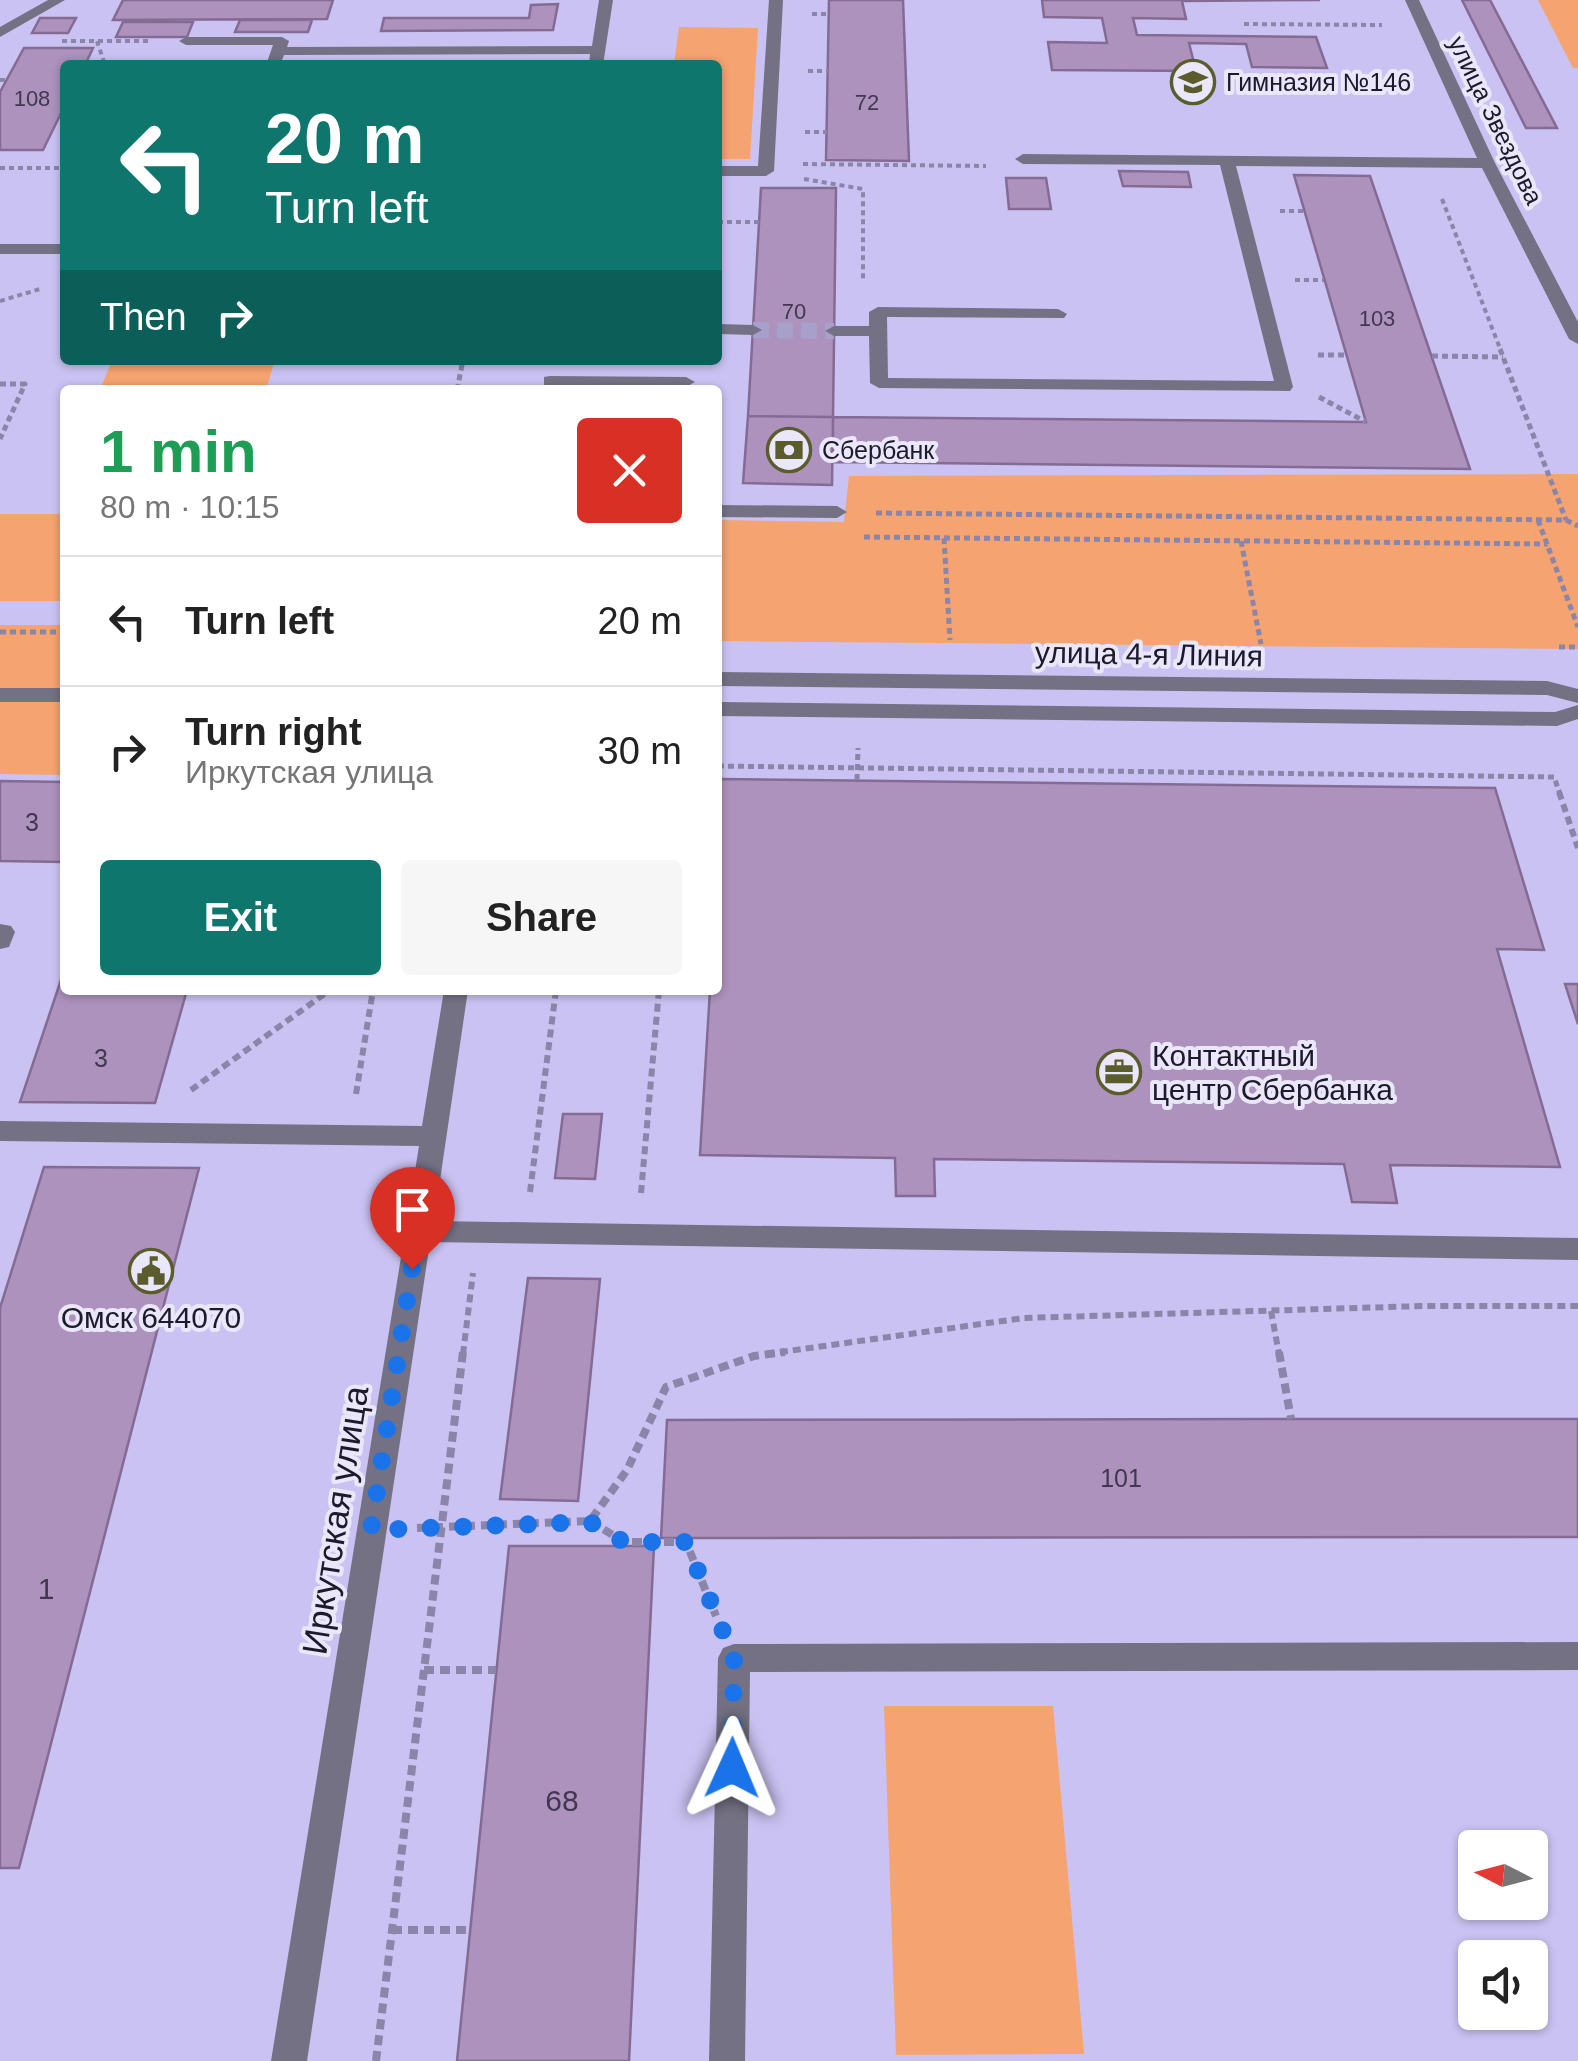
<!DOCTYPE html>
<meta charset="utf-8">
<style>
:root{--surface:#fff;--page:#f6f6f6;--text:#222;--muted:#767676;--line:#e0e0e0;--accent:#0f766e}
body{margin:0;font-family:Helvetica,sans-serif;background:var(--page);color:var(--text);height:100vh;display:flex;flex-direction:column;font-size:38px;white-space:nowrap}
*{box-sizing:border-box;margin:0}
p{font-size:32px;color:var(--muted)}
.icon{flex:none;width:55px;height:55px;fill:none;stroke:currentColor;stroke-width:2;stroke-linecap:round;stroke-linejoin:round}
.map{position:relative;flex:1;overflow:hidden}
.drawer{position:absolute;left:60px;top:385px;width:662px;height:610px;display:flex;flex-direction:column;background:var(--surface);border-radius:10px;box-shadow:0 2px 8px #0004}
.drawer>*{flex:none}
.banner{position:absolute;left:60px;top:60px;width:662px;height:305px;border-radius:10px;box-shadow:0 2px 8px #0004;background:#0f766e;color:#fff;overflow:hidden}
.needle{width:65px;rotate:276deg}
.controls{position:absolute;left:1458px;top:1830px;display:grid;gap:20px}
.controls a{display:grid;place-items:center;width:90px;height:90px;border-radius:10px;background:var(--surface);box-shadow:0 2px 8px #0004;font-size:50px}
.pin{position:absolute;display:grid;place-items:center;width:85px;height:85px;color:#fff;margin:-102px -42px;border-radius:50% 50% 50% 0;rotate:-45deg;box-shadow:0 0 10px #0007}
.pin .icon{rotate:45deg}
.me{position:absolute;width:110px;margin:-55px;rotate:1deg;stroke-linejoin:round;filter:drop-shadow(0 0 8px #0008)}
.turn{display:flex;align-items:center;gap:35px;height:210px;padding:0 40px;font-size:45px}
.turn .icon{width:130px;height:130px;stroke-width:2.5}
.turn b{display:block;font-size:70px;line-height:85px}
.then{display:flex;align-items:center;height:95px;padding:0 40px;background:#0003;gap:20px;font-size:38px}
.round{display:grid;place-items:center;flex:none;width:105px;height:105px;border-radius:10px;background:var(--page)}
.overview{display:flex;align-items:center;justify-content:space-between;height:170px;padding:0 40px}
h1{font-size:60px;font-weight:800;line-height:75px;color:#1e9e55}
.button{display:flex;gap:20px;margin-top:auto;padding:20px 40px}
.button a{flex:1;height:115px;border-radius:10px;background:var(--accent);color:#fff;font-size:40px;font-weight:800;line-height:115px;text-align:center}
.button a+a{background:var(--page);color:var(--text)}
ul{padding:0;list-style:none}
li{display:flex;align-items:center;gap:30px;height:130px;padding:0 40px;border-top:2px solid var(--line)}
li div{flex:1}
li b{display:block;font-size:38px}
li em{font-style:normal}
.map>svg:first-child{display:block}
</style>
<div class="map">
<svg width="1578" height="2061" viewBox="0 0 1578 2061">
<rect width="100%" height="100%" fill="#cac2f2"/>
<path fill="#f5a370" d="M1538 0H1578V68H1573Z
M679 27 758 28 750 159H718V65H674Z
M112 360H275L266 390H100Z
M1578 474V649L718 641V520L844 522 849 476Z
M0 514H65V601H0Z
M0 625H65V775L0 774Z
M884 1706H1053L1084 2054 896 2055Z"/>
<path fill="#ac92bd" stroke="#846b93" stroke-width="2.5" d="M123 0H333L327 19 113 20Z
M829 0H903L909 161 826 160Z
M1042 0H1320L1182 1 1186 19 1133 18 1137 35 1316 37 1327 68 1252 67 1246 44 1189 43 1196 71 1052 70 1048 42 1107 43 1102 18 1044 17Z
M1462 0H1490L1557 128H1526Z
M558 4 553 30 381 31 384 18H529L531 5Z
M40 18H76L68 33H32Z
M240 20H312L308 32H235Z
M123 22H193L187 37H116Z
M24 48H93L85 65H65V105L43 150H0V92Z
M1119 171 1188 172 1191 187 1123 186Z
M1294 175 1370 176 1470 469 833 462V417L1366 422Z
M1006 178H1046L1051 209H1009Z
M761 188H836L833 417 748 416Z
M748 416 833 417 832 485 743 483Z
M718 779 1495 788 1544 950 1497 949 1560 1167 1390 1165 1397 1203 1352 1202 1344 1164 934 1159 935 1196H896L895 1158 700 1155 710 990H718Z
M0 781 65 782V862L0 861Z
M65 968V990H187L155 1103 20 1102Z
M1565 984H1578V1024Z
M563 1114H602L595 1179 555 1178Z
M44 1167 199 1168 19 1868H0V1308Z
M528 1278 600 1279 578 1501 500 1499Z
M1291 1419H1578V1537L661 1538 667 1420Z
M509 1546H654L629 2061H457Z"/>
<g fill="none" stroke-linecap="round" stroke-linejoin="round">
<path stroke="#a7a0ca" stroke-width="16" stroke-dasharray="16 8" stroke-linecap="butt" d="M753 330 834 331"/>
<path stroke="#8b85a9" stroke-width="4" stroke-dasharray="5 4" stroke-linecap="butt" d="M812 14H829
M1244 24 1382 25
M62 41H150
M97 41 105 65
M808 71H828
M0 80H7
M805 132H827
M803 164 986 166
M0 168H65
M804 179 863 189V281
M1442 199 1501 351
M1280 211H1304
M718 222H759
M1295 280H1324
M0 301 40 289"/>
<path stroke="#8b85a9" stroke-width="5" stroke-dasharray="6 4" stroke-linecap="butt" d="M1500 349 1566 520
M1318 355H1347
M1432 356 1503 357
M0 384H25L0 439
M457 390 463 360
M1319 397 1366 422
M876 513 1566 520 1578 526
M1538 520 1578 627
M864 537 1548 544
M944 538 950 640
M1241 541 1261 644
M0 632H65
M1559 647H1578
M718 766 1554 777 1560 794
M857 780 858 748"/>
<path stroke="#8b85a9" stroke-width="6" stroke-dasharray="8 5" stroke-linecap="butt" d="M1559 792 1578 848
M191 1090 330 990
M356 1094 373 990
M530 1192 556 990
M641 1193 659 990
M1271 1311 1279 1354
M463 1354 473 1273
M767 1354 1024 1318 1422 1306H1578"/>
<path stroke="#8b85a9" stroke-width="8" stroke-dasharray="10 6" stroke-linecap="butt" d="M1279 1352 1291 1419
M590 1521 624 1542H686L716 1616
M417 1528 590 1521 627 1470 666 1387 754 1356 785 1352
M424 1670H496
M392 1930H470
M376 2061 463 1352"/>
<path fill="#747184" fill-rule="evenodd" d="M48 0H65L0 37V27Z
M599 0H613L603 65H589L590 54 284 55 280 65H266L273 45H186L179 41 186 37H282L289 41 287 47 592 46Z
M769 0H783L774 171 766 176H718V166H758Z
M1405 0H1419L1495 163 1578 322V344L1569 339 1482 168 1236 166 1293 387 1290 391 879 388 870 383 869 336H834L825 331 834 326H869V312L878 307 1058 309 1067 314 1064 318 887 317 888 378 1274 381 1220 165 1023 164 1015 159 1023 154 1477 158Z
M0 244H63L65 254H0Z
M718 324 753 325 762 330 753 335 718 334Z
M550 376 686 377 695 382 686 387 544 385V377Z
M718 505 837 506 847 512 837 518 718 517Z
M718 672 1547 681 1578 689V703L1547 695 718 686Z
M0 688H65V702H0Z
M718 702 1555 712 1578 705V719L1557 726 718 716Z
M0 924 11 926 15 932 9 947 0 949Z
M444 990H468L434 1221 1578 1238V1260L430 1242 307 2061H271L419 1146 0 1141V1121L422 1126Z
M1578 1642V1670L750 1672 745 2061H709L718 1658 723 1648 734 1644Z"/>
</g>
<g fill="none" stroke-linecap="round" stroke-linejoin="round">
<path stroke="#1a73e8" stroke-width="18" stroke-dasharray="0 32.4" d="M412 1269 371 1530 590 1522 624 1542H686L734 1658 732 1768"/>
</g>
<defs>
<symbol id="school-ring" viewBox="-11 -11 22 22"><circle r="9.5" fill="#eae7fb" stroke="#5a5d2b" stroke-width="1.5"/><path d="M0-5L7-2L0 1L-7-2ZM-4 1L0 2.5L4 1V4Q0 6-4 4Z" fill="#5a5d2b"/></symbol>
<symbol id="bank-ring" viewBox="-11 -11 22 22"><circle r="9.5" fill="#eae7fb" stroke="#5a5d2b" stroke-width="1.5"/><path d="M-6-4H6V4H-6ZM0-2.3a2.3 2.3 0 1 0 0 4.6a2.3 2.3 0 1 0 0-4.6Z" fill="#5a5d2b"/></symbol>
<symbol id="office-ring" viewBox="-11 -11 22 22"><circle r="9.5" fill="#eae7fb" stroke="#5a5d2b" stroke-width="1.5"/><path d="M-6-3h4V-5.5h4V-3h4V5H-6ZM-1-4.5V-3h2v-1.5ZM-6 0V1H6V0Z" fill="#5a5d2b"/></symbol>
<symbol id="civic-ring" viewBox="-11 -11 22 22"><circle r="9.5" fill="#eae7fb" stroke="#5a5d2b" stroke-width="1.5"/><path d="M-.6-6.5H3V-4.5H.6V-3L4-1V1h2V6H-6V1h2V-1L-.6-3ZM-1.2 2.5V6h2.4V2.5Z" fill="#5a5d2b"/></symbol>
</defs>
<g fill-rule="evenodd">
<use href="#school-ring" x="1168" y="57" width="50" height="50"/>
<use href="#bank-ring" x="764" y="425" width="50" height="50"/>
<use href="#office-ring" x="1094" y="1047" width="50" height="50"/>
<use href="#civic-ring" x="126" y="1246" width="50" height="50"/>
</g>
<g text-anchor="middle" dominant-baseline="central" stroke-width="8" stroke-linejoin="round" paint-order="stroke">
<g font-size="22" fill="#413850">
<text x="32" y="98">108</text>
<text x="867" y="102">72</text>
<text x="794" y="311">70</text>
<text x="1377" y="318">103</text>
</g>
<g font-size="25" fill="#1d1a2b" stroke="#eae7fb" text-anchor="start">
<text x="1226" y="82">Гимназия №146</text>
<text x="822" y="450">Сбербанк</text>
</g>
<g font-size="25" fill="#1d1a2b" stroke="#eae7fb">
<text transform="translate(1496 120) rotate(64)">улица Звездова</text>
</g>
<g font-size="25" fill="#413850">
<text x="32" y="822">3</text>
<text x="101" y="1058">3</text>
<text x="1121" y="1478">101</text>
</g>
<g font-size="30" fill="#1d1a2b" stroke="#eae7fb">
<text transform="translate(1149 654) rotate(1)">улица 4-я Линия</text>
</g>
<g font-size="30" fill="#1d1a2b" stroke="#eae7fb" text-anchor="start">
<text x="1152" y="1055">Контактный<tspan x="1152" dy="34">центр Сбербанка</tspan></text>
<text x="151" y="1317" text-anchor="middle">Омск 644070</text>
</g>
<g font-size="30" fill="#413850">
<text x="46" y="1588">1</text>
<text x="562" y="1800">68</text>
</g>
<g font-size="35" fill="#1d1a2b" stroke="#eae7fb">
<text transform="translate(335 1520) rotate(-81)">Иркутская улица</text>
</g>
</g>
</svg>
<div class="controls">
<a><svg class="needle" viewBox="-14 -14 28 28"><path d="M0-13l5 13h-10z" fill="#e53935"/><path d="M0 13l5-13h-10z" fill="#767676"/></svg></a>
<a><svg class="icon" aria-label="sound" viewBox="0 0 24 24"><path d="M4 9h4l5-4v14l-5-4H4zM17 9q2 3 0 6"/></svg></a>
</div>
<div class="pin" style="left:412px;top:1269px;background:#d93025"><svg class="icon" aria-label="arrive" viewBox="0 0 24 24"><path d="M6 21V4h12l-3 4 3 4H6"/></svg></div>
<svg class="me" style="left:732px;top:1768px" viewBox="-20 -20 40 40"><path d="M0-17L14 15 0 8-14 15z" fill="#1a73e8" stroke="#fff" stroke-width="4"/></svg>
<div class="banner">
<div class="turn"><svg class="icon" aria-label="left" viewBox="0 0 24 24"><path d="M17 20v-9H6M10 6l-5 5 5 5"/></svg><div><b>20 m</b>Turn left</div></div>
<div class="then">Then<svg class="icon" aria-label="right" viewBox="0 0 24 24"><path d="M7 20v-9h11M14 6l5 5-5 5"/></svg></div>
</div>
<section class="drawer">
<div class="overview"><div><h1>1 min</h1><p>80 m · 10:15</p></div><a class="round" style="background:#d93025;color:#fff"><svg class="icon" aria-label="close" viewBox="0 0 24 24"><path d="M6 6l12 12M18 6L6 18"/></svg></a></div>
<ul>
<li><svg class="icon" aria-label="left" viewBox="0 0 24 24"><path d="M17 20v-9H6M10 6l-5 5 5 5"/></svg><div><b>Turn left</b></div><em>20 m</em></li>
<li><svg class="icon" aria-label="right" viewBox="0 0 24 24"><path d="M7 20v-9h11M14 6l5 5-5 5"/></svg><div><b>Turn right</b><p>Иркутская улица</p></div><em>30 m</em></li>
</ul>
<div class="button"><a>Exit</a><a>Share</a></div>
</section>
</div>
